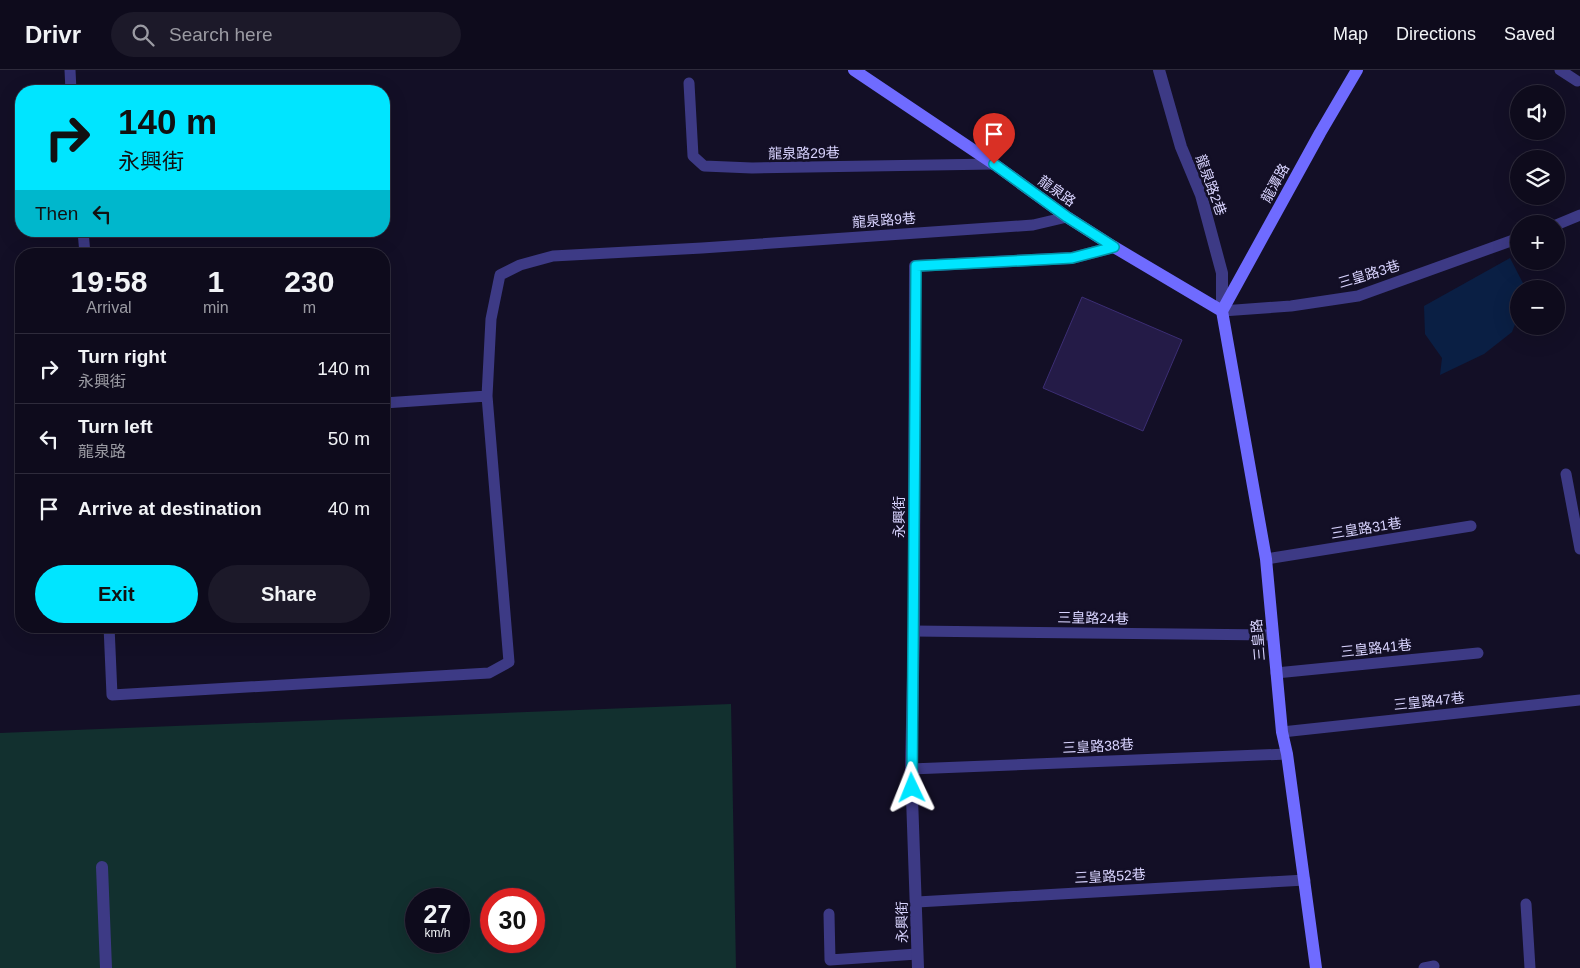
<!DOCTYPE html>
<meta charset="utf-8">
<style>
:root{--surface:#0e0b1c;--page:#1c1929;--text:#f1f3f6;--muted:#9b9ba3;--line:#2e2b3b;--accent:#00e5ff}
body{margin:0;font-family:Helvetica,"Noto Sans TC",sans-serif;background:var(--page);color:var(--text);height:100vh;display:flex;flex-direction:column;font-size:19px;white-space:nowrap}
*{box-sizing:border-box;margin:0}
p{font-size:16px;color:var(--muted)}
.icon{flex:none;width:28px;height:28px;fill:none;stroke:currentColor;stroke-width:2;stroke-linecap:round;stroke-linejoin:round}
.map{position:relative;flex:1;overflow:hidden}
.details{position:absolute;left:15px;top:178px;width:375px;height:385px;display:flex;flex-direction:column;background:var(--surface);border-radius:20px;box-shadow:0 5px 20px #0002,0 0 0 1px var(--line)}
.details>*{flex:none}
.guide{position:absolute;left:15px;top:15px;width:375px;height:152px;border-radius:20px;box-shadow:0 5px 20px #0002,0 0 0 1px var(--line);background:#00e5ff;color:#111;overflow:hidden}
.controls{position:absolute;left:1510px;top:15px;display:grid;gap:10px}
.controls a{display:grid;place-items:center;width:55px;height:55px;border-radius:50%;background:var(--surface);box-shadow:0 5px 20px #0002,0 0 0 1px var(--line);font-size:25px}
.speed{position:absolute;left:405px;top:818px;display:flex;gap:10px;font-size:25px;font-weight:700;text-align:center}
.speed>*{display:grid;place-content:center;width:65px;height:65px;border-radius:50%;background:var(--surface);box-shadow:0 5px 20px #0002,0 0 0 1px var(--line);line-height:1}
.speed small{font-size:12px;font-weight:400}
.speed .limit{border:8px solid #d22;background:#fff;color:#111}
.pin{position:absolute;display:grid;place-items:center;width:42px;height:42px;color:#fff;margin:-51px -21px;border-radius:50% 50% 50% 0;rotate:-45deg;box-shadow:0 0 5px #0007}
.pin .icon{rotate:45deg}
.me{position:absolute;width:55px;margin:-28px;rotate:358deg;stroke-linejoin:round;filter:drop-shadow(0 0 4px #0008)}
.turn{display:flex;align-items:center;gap:18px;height:105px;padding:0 20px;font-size:22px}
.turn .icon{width:65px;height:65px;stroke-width:2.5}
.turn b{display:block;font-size:35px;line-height:42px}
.then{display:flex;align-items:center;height:48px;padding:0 20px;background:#0003;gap:10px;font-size:19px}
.eta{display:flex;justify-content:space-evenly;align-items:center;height:85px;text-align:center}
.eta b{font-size:30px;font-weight:700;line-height:35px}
.cta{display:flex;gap:10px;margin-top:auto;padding:10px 20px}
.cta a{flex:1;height:58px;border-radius:30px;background:var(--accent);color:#111;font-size:20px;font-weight:700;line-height:58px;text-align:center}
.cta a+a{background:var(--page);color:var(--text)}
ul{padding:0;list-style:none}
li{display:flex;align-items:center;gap:15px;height:70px;padding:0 20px;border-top:1px solid var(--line)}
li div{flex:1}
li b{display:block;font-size:19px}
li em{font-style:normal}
header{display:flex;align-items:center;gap:30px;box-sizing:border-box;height:70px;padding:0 25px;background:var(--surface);border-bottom:1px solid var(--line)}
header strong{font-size:24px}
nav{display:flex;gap:28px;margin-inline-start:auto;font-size:18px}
.search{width:350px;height:45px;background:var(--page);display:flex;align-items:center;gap:12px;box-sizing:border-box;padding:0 18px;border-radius:28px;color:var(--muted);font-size:19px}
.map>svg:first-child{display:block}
</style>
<header>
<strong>Drivr</strong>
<div class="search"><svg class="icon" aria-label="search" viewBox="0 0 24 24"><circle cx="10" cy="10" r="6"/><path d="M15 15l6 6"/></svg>Search here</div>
<nav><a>Map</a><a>Directions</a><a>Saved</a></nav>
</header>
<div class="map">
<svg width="1580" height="898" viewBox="0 0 1580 898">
<rect width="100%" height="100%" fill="#130f26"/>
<path fill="#12302f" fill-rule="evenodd" d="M731 634 736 898H0V663ZM416 829H459V871H416ZM491 829H534V871H491Z"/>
<path fill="#0a1f44" d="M1510 188 1526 219H1519V244L1512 262 1484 284 1440 305 1442 288 1425 264 1424 236Z"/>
<path fill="#241b47" stroke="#3b2d73" d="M1082 227 1182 270 1143 361 1043 318Z"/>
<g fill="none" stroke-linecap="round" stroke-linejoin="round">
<path stroke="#3d3a85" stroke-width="11" d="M70 0 71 21
M1560 0 1577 11
M689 13 693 86 704 96 752 98 994 94
M1556 155 1580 145
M83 161 85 184
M1222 241 1291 236 1358 226 1519 168
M384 333 487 326
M1566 404 1580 479
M1266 489 1471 456
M109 556 112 625 489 603 509 592 487 326 491 249 500 205 520 195 553 186 702 178 1033 155 1067 147
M914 561 1273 565
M1276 603 1478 583
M1282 662 1580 630
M911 699 1287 684
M917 832 1305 810
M1526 834 1530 898
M829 844 830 890 917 884
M1424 898 1434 896"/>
<path stroke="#3d3a85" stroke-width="12" d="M1159 0 1181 77 1201 125 1222 203V241
M102 797 106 898
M918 898 911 699 914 561 915 196 1072 188 1114 177"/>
<path stroke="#6f6bff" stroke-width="12" d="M854 0 994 94 1067 147 1114 177 1222 241
M1222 241 1266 489 1282 662 1287 684 1316 898
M1222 241 1320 63 1357 0"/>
</g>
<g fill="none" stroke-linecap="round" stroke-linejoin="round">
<defs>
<path id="route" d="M912 718 916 196 1072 188 1114 177 1067 147 994 94"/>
</defs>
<use href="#route" stroke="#0095a6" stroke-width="12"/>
<use href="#route" stroke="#00e5ff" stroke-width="9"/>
</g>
<g text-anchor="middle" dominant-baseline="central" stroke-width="5" stroke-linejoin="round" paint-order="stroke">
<g font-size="14" fill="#d9d4ff" stroke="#130f26">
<text transform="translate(804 83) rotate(-1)">龍泉路29巷</text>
<text transform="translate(1275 113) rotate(-61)">龍潭路</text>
<text transform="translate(1211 115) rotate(70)">龍泉路2巷</text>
<text transform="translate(1057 121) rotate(35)">龍泉路</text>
<text transform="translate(884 150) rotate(-4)">龍泉路9巷</text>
<text transform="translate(1369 204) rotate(-17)">三皇路3巷</text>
<text transform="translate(899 447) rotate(-90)">永興街</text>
<text transform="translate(1366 458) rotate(-9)">三皇路31巷</text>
<text transform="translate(1093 548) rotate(1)">三皇路24巷</text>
<text transform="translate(1258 570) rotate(-95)">三皇路</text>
<text transform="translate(1376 578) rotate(-6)">三皇路41巷</text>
<text transform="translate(1429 631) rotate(-6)">三皇路47巷</text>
<text transform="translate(1098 676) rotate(-3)">三皇路38巷</text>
<text transform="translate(1110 806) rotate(-3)">三皇路52巷</text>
<text transform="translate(902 852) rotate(-91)">永興街</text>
</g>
</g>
</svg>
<div class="controls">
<a><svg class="icon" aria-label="sound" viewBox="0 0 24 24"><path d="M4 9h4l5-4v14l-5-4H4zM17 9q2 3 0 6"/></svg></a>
<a><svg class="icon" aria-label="layers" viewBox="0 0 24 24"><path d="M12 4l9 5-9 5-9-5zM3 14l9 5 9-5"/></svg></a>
<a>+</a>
<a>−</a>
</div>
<div class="speed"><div>27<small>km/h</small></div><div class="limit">30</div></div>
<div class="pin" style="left:994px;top:94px;background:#d93025"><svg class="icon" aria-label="arrive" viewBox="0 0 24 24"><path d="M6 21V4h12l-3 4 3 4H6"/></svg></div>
<svg class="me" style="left:912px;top:718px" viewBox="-20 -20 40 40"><path d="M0-17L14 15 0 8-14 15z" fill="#00e5ff" stroke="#fff" stroke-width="4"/></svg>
<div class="guide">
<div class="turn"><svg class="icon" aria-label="right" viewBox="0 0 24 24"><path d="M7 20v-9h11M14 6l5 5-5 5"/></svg><div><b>140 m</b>永興街</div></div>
<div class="then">Then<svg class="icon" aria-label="left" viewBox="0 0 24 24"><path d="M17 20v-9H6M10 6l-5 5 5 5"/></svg></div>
</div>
<section class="details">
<div class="eta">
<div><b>19:58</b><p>Arrival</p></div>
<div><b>1</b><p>min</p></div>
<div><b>230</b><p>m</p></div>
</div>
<ul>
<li><svg class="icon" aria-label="right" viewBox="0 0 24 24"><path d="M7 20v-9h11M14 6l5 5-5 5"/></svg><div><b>Turn right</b><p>永興街</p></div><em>140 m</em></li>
<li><svg class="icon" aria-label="left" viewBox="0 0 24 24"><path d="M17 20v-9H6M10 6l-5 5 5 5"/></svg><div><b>Turn left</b><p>龍泉路</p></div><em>50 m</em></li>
<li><svg class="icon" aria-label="arrive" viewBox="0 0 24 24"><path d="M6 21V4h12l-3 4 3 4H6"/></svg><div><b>Arrive at destination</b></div><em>40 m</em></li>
</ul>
<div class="cta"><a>Exit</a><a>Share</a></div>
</section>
</div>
